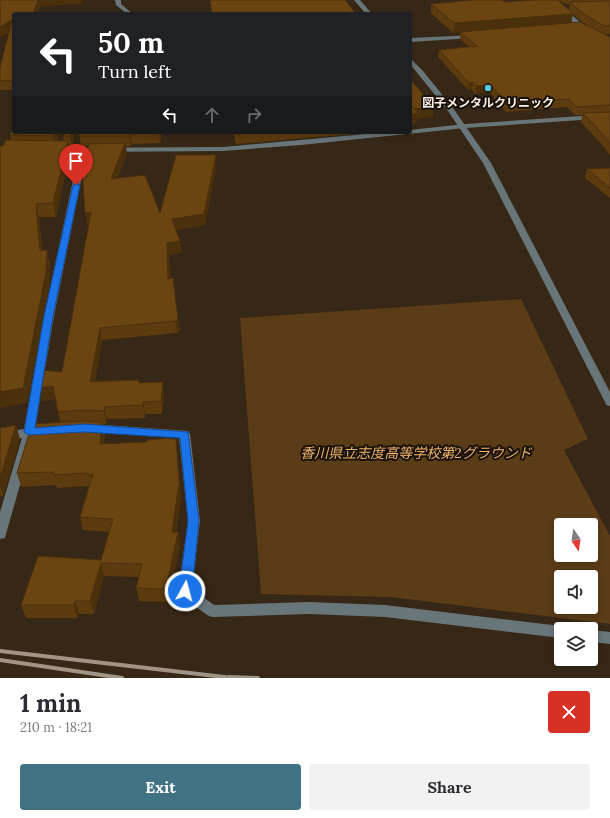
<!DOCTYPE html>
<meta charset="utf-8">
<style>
:root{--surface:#fff;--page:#f2f2f3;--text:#2b2b33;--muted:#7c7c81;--accent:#407283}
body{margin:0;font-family:Lora,"Noto Sans JP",serif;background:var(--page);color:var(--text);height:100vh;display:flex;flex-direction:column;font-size:15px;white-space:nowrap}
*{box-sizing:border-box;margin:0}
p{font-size:13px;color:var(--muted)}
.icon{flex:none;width:22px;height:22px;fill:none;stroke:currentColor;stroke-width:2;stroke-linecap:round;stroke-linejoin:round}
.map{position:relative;height:678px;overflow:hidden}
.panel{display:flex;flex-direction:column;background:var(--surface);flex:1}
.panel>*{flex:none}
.banner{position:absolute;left:12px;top:12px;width:400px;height:122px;border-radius:4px;box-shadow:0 2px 6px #0003;background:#202124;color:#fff;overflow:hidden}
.needle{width:26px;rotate:167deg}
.fabs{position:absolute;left:554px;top:518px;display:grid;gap:8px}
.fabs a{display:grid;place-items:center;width:44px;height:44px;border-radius:4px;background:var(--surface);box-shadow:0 2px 6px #0003;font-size:20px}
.pin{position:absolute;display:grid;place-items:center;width:34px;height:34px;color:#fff;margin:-41px -17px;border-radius:50% 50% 50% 0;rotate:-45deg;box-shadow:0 0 4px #0007}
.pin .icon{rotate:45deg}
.me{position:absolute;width:44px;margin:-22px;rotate:7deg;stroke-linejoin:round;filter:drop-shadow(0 0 3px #0008)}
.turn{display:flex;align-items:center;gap:14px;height:84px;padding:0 20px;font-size:18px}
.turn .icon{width:52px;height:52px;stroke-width:2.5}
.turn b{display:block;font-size:28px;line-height:34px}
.lanes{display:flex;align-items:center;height:38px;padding:0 20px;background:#0003;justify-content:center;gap:20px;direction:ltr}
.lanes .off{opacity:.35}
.round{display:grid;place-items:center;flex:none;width:42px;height:42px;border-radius:4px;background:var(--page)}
.headline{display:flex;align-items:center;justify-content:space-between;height:68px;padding:0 20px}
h1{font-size:24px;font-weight:800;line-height:30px}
.action{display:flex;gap:8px;margin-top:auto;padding:8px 20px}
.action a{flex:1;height:46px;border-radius:4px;background:var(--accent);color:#fff;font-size:16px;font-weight:800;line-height:46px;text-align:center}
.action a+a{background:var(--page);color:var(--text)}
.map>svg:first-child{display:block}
</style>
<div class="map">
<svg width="610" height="678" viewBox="0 0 610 678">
<rect width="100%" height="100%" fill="#372716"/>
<path fill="#5a3c17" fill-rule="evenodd" d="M521 299 588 439 564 450 610 536V624L391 597 261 594 240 318ZM561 525H591V555H561ZM561 577H591V607H561Z"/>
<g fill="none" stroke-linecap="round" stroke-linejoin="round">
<path fill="#687579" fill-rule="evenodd" d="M115 0H121V4L133 14H127L116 5Z
M548 0 556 1 581 23 610 41V45L577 26Z
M475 35V37L473 38 410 42V38Z
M610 114V118L465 128 301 145 223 151 90 152 83 171 54 316 35 428H45L47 431 45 434 34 436 6 534 5 538 0 539V512L22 438 0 441V433L24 429 44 316 75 171 83 152H56L52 150 53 148 223 147 387 132H410V130L465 124Z
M91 424 188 431 190 434 200 521 192 589 214 605 309 602 385 605 561 626 567 629H561V638L385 617 309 614 212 617 207 615 180 595 178 591 188 521 179 438 87 431 85 428 87 425Z
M591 630 610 632V644L591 642Z"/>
<path fill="#687579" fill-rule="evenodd" d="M354 0H360L372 14H366Z
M410 58 423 71 453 108 491 163 610 392V406L606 405 605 402 483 163 448 111 410 64Z"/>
<path stroke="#a19486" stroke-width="4" d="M0 651 233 678
M0 660 122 678
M229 677 258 678"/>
</g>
<path fill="#5c3b0f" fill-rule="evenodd" d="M0 0 83 3 41 6 14 14V90H0V68L9 32 0 37Z
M558 0H610V34H604L610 37V155L605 148 581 122 582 115H575L567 107 506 112 490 92 475 94 472 90H468L438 57 439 50 469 47 460 39V32L453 33 431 13V4L505 2 569 10 570 4H565ZM573 14 582 22 590 27 571 22Z
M14 132H61L57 141H64L63 136 75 132 72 146H69L70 154 56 217H39L42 250H47L50 264 49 286 27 403 3 146 11 140 10 135Z
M79 132H163L160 143 132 144 131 146H126L127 154 117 178 160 213 216 165 205 225 176 230 180 241 182 252 169 255 170 279 180 331 177 333 102 340 95 381 139 380V383L164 394 162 414H145V418L107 419 106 424H103L105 435 104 444 147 442 176 439 177 452 181 496 176 532H178L180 545 168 602 139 601 136 588 139 577 104 576 94 614H79L77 618H26L21 605 101 560 109 532 83 530 80 517 89 486 57 488 56 485 21 487 17 473 60 422 55 399 41 401 38 388 62 372 89 224H87L88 146H81Z
M233 132H363L353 134 236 144Z
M610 168V198L585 178 587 169Z
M0 428 20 439 3 496H0Z"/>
<path fill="#4b300c" d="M38 0H82L83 3 41 6 38 14H33Z
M573 14 571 23 453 33 454 23Z
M12 20 14 29 0 37V27Z
M473 82 472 90H468L469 83Z
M491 85 490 92 475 94 476 86Z
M434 107 433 117 417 119V123L410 125V115L414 109Z
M55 132H61L55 146 53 136Z
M71 132H75L72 146 70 136Z
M159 132H163L160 143Z
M353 132H363L353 134Z
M130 134 132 144 131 146 129 136Z
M68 141 70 154 56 217 53 203Z
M125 143 127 154 113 190 111 179Z
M216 155V165L205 225 174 230 172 219Z
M36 204 39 217 43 265 40 251Z
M91 212 93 223 87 224 85 213Z
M180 241 182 252 169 255 170 291 168 279 167 243Z
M47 250 50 264 49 286 27 403 0 408V392Z
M178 319 180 331 177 333 175 321Z
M100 328 102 340 93 394 90 382Z
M163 382 164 394 162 414 161 401Z
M53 386 56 398 41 401 38 388Z
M143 402 145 414V418L143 405Z
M104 407 107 419 106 424 104 411Z
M102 422 105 435 103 458 100 444Z
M16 425 20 439 3 496 0 487V478Z
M176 439 177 452 181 496 174 545 172 532Z
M178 532 180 545 168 602 166 589Z
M101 563 104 576 94 614 90 601Z
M75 601 79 614 77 618 74 605Z"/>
<path fill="#6b4511" stroke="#4b300c" d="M0 0H38L33 14H14V80L0 81V68L12 20 0 27Z
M210 0H345L356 14H212Z
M473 0H502L505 2 535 0H558L573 14 454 23 431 4Z
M610 1V26H604L584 14 570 2Z
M580 22 610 37V105L576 107 569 99 507 104 491 85 476 86 473 82 469 83 439 50 477 46 460 32Z
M410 79 434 107 414 109 418 113 410 115Z
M610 112V144L607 139 583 113Z
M14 127V132H55L53 136 10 135Z
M66 132H71L70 136H63Z
M79 132H159L130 134 129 136H79Z
M235 132H257L236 134Z
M6 140 68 141 53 203 36 204 40 251 47 250 46 272 23 388 0 392V146H3Z
M125 143 111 179 145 175 160 213 176 155H216L204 214 172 219 180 241 167 243 168 279 173 278 178 319 175 321 100 328 90 382 139 380V383L163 382 161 401 143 402V405L104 407V411L82 410 58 412 53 386 38 388 41 370 62 372 91 212 85 213 82 166 89 144Z
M610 168V188L587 169Z
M82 421 102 422 100 444 147 442V440L171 438V439H176L179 483 172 532H178L166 589 136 588 142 564 101 563 90 601H75L74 605H21L38 556 101 560 113 519 80 517 93 474 87 475V473L54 475V472L17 473 32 424Z
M16 425 0 478V428Z"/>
<path fill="#1a73e8" stroke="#114b97" d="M76 183 80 185 53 316 35 428 84 424 188 432 199 521 192 591 190 594 185 596 181 594 179 591 188 521 180 438 84 432 29 435 24 432 44 316 73 185Z"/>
<circle fill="#5ac8e5" stroke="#19120a" stroke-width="1.5" cx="488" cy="88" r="4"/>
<g text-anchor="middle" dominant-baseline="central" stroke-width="4" stroke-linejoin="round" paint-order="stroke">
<g font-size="12" font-weight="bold" fill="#fdf2e7" stroke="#19120a">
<text x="488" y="102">図子メンタルクリニック</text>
</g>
<g font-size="14" font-style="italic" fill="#f0b36c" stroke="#19120a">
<text x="416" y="453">香川県立志度高等学校第2グラウンド</text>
</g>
</g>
</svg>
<div class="fabs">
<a><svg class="needle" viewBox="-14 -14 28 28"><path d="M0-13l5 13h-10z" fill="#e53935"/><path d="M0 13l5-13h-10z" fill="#7c7c81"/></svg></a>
<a><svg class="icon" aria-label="sound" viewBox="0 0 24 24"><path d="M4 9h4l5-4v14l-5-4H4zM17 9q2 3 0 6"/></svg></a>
<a><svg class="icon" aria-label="layers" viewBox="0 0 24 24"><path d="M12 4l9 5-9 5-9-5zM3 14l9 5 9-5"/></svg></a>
</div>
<div class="pin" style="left:76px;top:185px;background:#d93025"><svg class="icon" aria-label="arrive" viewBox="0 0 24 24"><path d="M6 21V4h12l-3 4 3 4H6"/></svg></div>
<svg class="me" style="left:185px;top:591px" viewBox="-20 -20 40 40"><circle r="17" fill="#1a73e8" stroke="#fff" stroke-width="3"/><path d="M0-11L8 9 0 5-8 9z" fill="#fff"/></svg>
<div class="banner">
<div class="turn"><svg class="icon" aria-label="left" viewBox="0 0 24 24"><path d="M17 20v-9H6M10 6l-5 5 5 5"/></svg><div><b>50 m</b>Turn left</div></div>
<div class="lanes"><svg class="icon" aria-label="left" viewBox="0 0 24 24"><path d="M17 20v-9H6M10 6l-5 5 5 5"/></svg><svg class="icon off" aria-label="ahead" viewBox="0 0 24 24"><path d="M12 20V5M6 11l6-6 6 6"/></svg><svg class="icon off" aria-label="right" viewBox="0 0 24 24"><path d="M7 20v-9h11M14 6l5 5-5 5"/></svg></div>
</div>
</div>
<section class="panel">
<div class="headline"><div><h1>1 min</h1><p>210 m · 18:21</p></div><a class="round" style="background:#d93025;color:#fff"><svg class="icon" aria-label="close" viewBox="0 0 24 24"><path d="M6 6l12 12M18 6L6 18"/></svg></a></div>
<div class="action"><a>Exit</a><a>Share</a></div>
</section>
